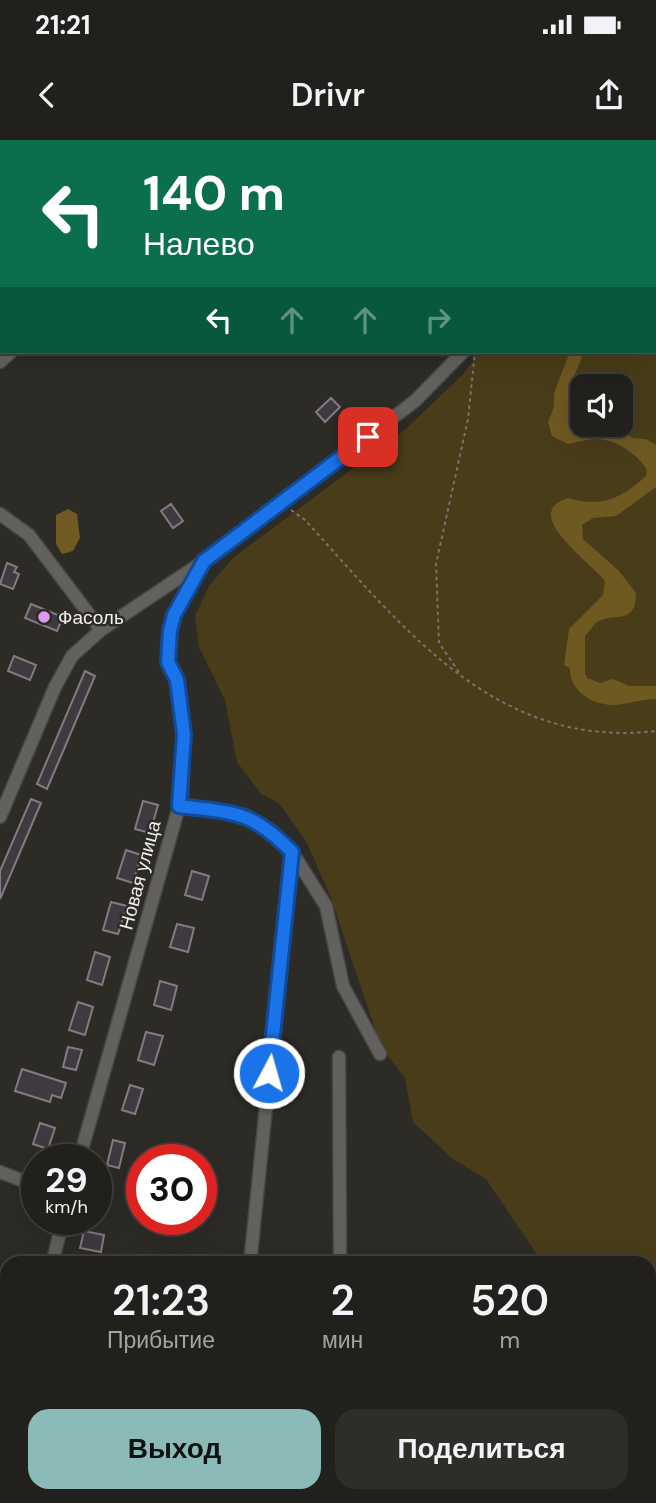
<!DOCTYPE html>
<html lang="ru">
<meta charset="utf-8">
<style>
:root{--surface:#22201c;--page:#2e2d29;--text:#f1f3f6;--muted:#a2a3a3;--line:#3f3e3b;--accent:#8bbbb9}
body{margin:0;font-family:"DM Sans",sans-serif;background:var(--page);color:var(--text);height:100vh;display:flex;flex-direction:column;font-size:26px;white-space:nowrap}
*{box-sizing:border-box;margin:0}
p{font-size:23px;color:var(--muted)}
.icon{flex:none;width:38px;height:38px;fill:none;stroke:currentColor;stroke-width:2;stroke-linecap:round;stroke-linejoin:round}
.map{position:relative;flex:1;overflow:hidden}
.panel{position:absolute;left:0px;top:1116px;width:656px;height:247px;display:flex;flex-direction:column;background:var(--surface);border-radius:21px 21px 0 0;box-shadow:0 7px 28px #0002,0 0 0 2px var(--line)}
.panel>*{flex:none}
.top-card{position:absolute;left:0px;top:0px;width:656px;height:214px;box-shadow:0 7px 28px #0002,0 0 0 2px var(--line);background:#0b6e4f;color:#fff;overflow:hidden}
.fabs{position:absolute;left:570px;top:234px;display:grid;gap:14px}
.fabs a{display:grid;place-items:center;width:63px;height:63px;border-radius:14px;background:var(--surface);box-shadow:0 7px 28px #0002,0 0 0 2px var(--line);font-size:35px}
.speed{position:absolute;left:21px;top:1004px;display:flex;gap:14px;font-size:35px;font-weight:700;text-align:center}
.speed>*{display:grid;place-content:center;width:91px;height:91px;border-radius:50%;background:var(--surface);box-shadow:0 7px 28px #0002,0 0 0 2px var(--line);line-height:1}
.speed small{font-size:18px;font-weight:400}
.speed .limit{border:10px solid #d22;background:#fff;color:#111}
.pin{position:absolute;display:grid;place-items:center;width:60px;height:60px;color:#fff;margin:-30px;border-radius:14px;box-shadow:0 4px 10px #0006}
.me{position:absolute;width:77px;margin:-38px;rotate:6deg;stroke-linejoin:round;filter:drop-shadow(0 0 5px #0008)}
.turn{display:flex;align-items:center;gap:24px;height:147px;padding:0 28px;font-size:32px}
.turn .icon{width:91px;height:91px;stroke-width:2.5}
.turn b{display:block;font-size:49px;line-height:60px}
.lanes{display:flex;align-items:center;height:66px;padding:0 28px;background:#0003;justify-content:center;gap:35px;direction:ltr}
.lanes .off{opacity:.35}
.eta{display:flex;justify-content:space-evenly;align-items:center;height:119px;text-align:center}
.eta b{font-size:42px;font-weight:600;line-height:49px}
.primary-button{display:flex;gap:14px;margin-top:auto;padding:14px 28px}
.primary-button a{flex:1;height:80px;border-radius:21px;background:var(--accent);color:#111;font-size:28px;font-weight:600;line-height:80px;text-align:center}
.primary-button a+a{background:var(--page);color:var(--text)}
.status{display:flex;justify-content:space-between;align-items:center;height:49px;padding:0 35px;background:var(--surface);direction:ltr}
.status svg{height:19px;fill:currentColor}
header{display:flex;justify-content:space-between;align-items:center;height:91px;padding:0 28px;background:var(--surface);font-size:32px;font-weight:600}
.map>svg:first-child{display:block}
</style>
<div class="status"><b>21:21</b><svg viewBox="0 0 49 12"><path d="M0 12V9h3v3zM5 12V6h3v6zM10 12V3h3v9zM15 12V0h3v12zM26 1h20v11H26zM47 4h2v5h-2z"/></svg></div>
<header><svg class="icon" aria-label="back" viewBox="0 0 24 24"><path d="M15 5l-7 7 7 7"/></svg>Drivr<svg class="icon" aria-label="share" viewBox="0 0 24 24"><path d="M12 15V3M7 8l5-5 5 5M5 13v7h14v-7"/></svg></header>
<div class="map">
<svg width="656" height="1363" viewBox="0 0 656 1363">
<rect width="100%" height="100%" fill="#2d2b25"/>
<path fill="#493c19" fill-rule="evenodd" d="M530 0H656V1210L649 1214V1124L543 1123 486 1039 453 1019 413 982 405 938 381 907 331 758 307 703 280 664 261 654 237 622 225 560 199 507 195 476 209 446 233 418 407 288 463 234 480 212H654V2ZM583 247H621V285H583Z"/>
<path fill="#705a22" d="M68 369 77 374 80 398 73 411 62 414 56 404V375Z"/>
<path fill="#6e5921" d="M570 212H584L571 244 572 272 583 278V285H613L633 298 646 299 656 305V347L616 376 593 378 582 385 583 399 619 431 636 453C636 487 613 471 596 483 592 486 589 492 585 496V534L587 538 600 543 613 539 629 546H656V559C641 559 626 565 612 565 591 564 569 550 570 528L564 525 569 489 603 455 605 441C593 424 518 373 568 358 602 368 622 358 646 336L647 330C638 314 615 299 596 299 586 299 577 303 568 304L552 296 548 282 554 267V253Z"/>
<path fill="#3e3b40" stroke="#817c82" stroke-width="2" d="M331 258 340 267 325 282 316 272Z
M171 364 183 381 173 388 161 371Z
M7 423 17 427 14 432 19 434 13 449 0 444Z
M31 464 63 477 57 491 25 478Z
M14 516 36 525 30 540 8 531Z
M85 531 95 536 47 649 37 644Z
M31 659 41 663 0 759V731Z
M143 661 158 665 150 693 135 689Z
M126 710 141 715 133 743 117 738Z
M192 731 209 736 202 760 185 755Z
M111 762 127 766 118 794 103 790Z
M177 784 194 788 188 812 170 807Z
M95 812 110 817 102 845 87 840Z
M160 841 177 846 171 870 154 865Z
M78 862 93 867 85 895 69 890Z
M146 892 163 896 154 925 138 920Z
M68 907 82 910 76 930 63 927Z
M22 929 66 943 61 958 52 955 50 962 15 951Z
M130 945 143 949 135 974 122 970Z
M40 983 55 988 48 1009 33 1004Z
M113 1000 125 1003 119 1028 107 1025Z
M84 1091 104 1095 101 1112 80 1108Z"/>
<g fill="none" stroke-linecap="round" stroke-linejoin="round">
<defs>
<path id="minor" d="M226 2 227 0
M521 2V0
M0 222 11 212
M0 374 29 395 101 490
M179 666 244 675 272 691 292 712 326 766 343 846 380 914
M0 677 55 547 72 516 101 490 204 421 415 261 463 212
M339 917 340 1124
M79 1020 182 656 184 595 177 540 168 522V505L174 475 202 425
M0 1032 37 1046
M52 1124 63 1080
M250 1124 292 712
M0 1220 7 1222
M649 1281 656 1287
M73 1356 76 1363
M274 1356 275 1363"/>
</defs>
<use href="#minor" stroke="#484641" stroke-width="15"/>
<path stroke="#76746f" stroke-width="2" stroke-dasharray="3.5 3.5" stroke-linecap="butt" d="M291 370 305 380C402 486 495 610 656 591
M459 532 439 503 436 424 468 279 475 212"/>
<use href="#minor" stroke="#62615f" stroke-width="12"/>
</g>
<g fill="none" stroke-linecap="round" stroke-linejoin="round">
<defs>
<path id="route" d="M269 933 292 712C251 670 234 673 179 666L184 595 177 540 168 522 170 490 174 475 204 421 368 297"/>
</defs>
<use href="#route" stroke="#114b97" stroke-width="18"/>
<use href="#route" stroke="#1a73e8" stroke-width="12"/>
</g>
<circle fill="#dd99f4" stroke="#2d2b25" stroke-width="2.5" cx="44" cy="477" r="7"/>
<g text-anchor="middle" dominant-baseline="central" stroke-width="5" stroke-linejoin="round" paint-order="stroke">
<g font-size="19" fill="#f0eeeb" stroke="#2d2b25" text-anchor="start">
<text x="58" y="477">Фасоль</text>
</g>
<g font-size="19" fill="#f0eeeb" stroke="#2d2b25">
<text transform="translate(140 735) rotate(-75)">Новая улица</text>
</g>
</g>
</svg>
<div class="fabs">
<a><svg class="icon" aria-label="sound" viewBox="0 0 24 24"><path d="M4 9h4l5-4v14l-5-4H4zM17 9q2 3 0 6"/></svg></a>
</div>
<div class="speed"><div>29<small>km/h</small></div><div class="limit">30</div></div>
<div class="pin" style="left:368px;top:297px;background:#d93025"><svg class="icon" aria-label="arrive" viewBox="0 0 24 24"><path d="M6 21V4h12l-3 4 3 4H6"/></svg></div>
<svg class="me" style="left:269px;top:933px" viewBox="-20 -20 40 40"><circle r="17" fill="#1a73e8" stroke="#fff" stroke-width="3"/><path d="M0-11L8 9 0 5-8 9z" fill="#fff"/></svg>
<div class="top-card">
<div class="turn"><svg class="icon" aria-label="left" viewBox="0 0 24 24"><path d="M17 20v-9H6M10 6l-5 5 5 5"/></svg><div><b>140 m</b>Налево</div></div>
<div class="lanes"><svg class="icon" aria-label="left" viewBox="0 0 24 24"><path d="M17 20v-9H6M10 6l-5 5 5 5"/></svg><svg class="icon off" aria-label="ahead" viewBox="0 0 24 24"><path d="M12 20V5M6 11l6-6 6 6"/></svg><svg class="icon off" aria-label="ahead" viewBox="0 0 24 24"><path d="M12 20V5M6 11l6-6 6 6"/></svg><svg class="icon off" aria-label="right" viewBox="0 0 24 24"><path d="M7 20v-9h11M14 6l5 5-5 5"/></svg></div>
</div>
<section class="panel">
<div class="eta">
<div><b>21:23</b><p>Прибытие</p></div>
<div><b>2</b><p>мин</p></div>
<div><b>520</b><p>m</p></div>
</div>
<div class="primary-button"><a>Выход</a><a>Поделиться</a></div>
</section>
</div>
